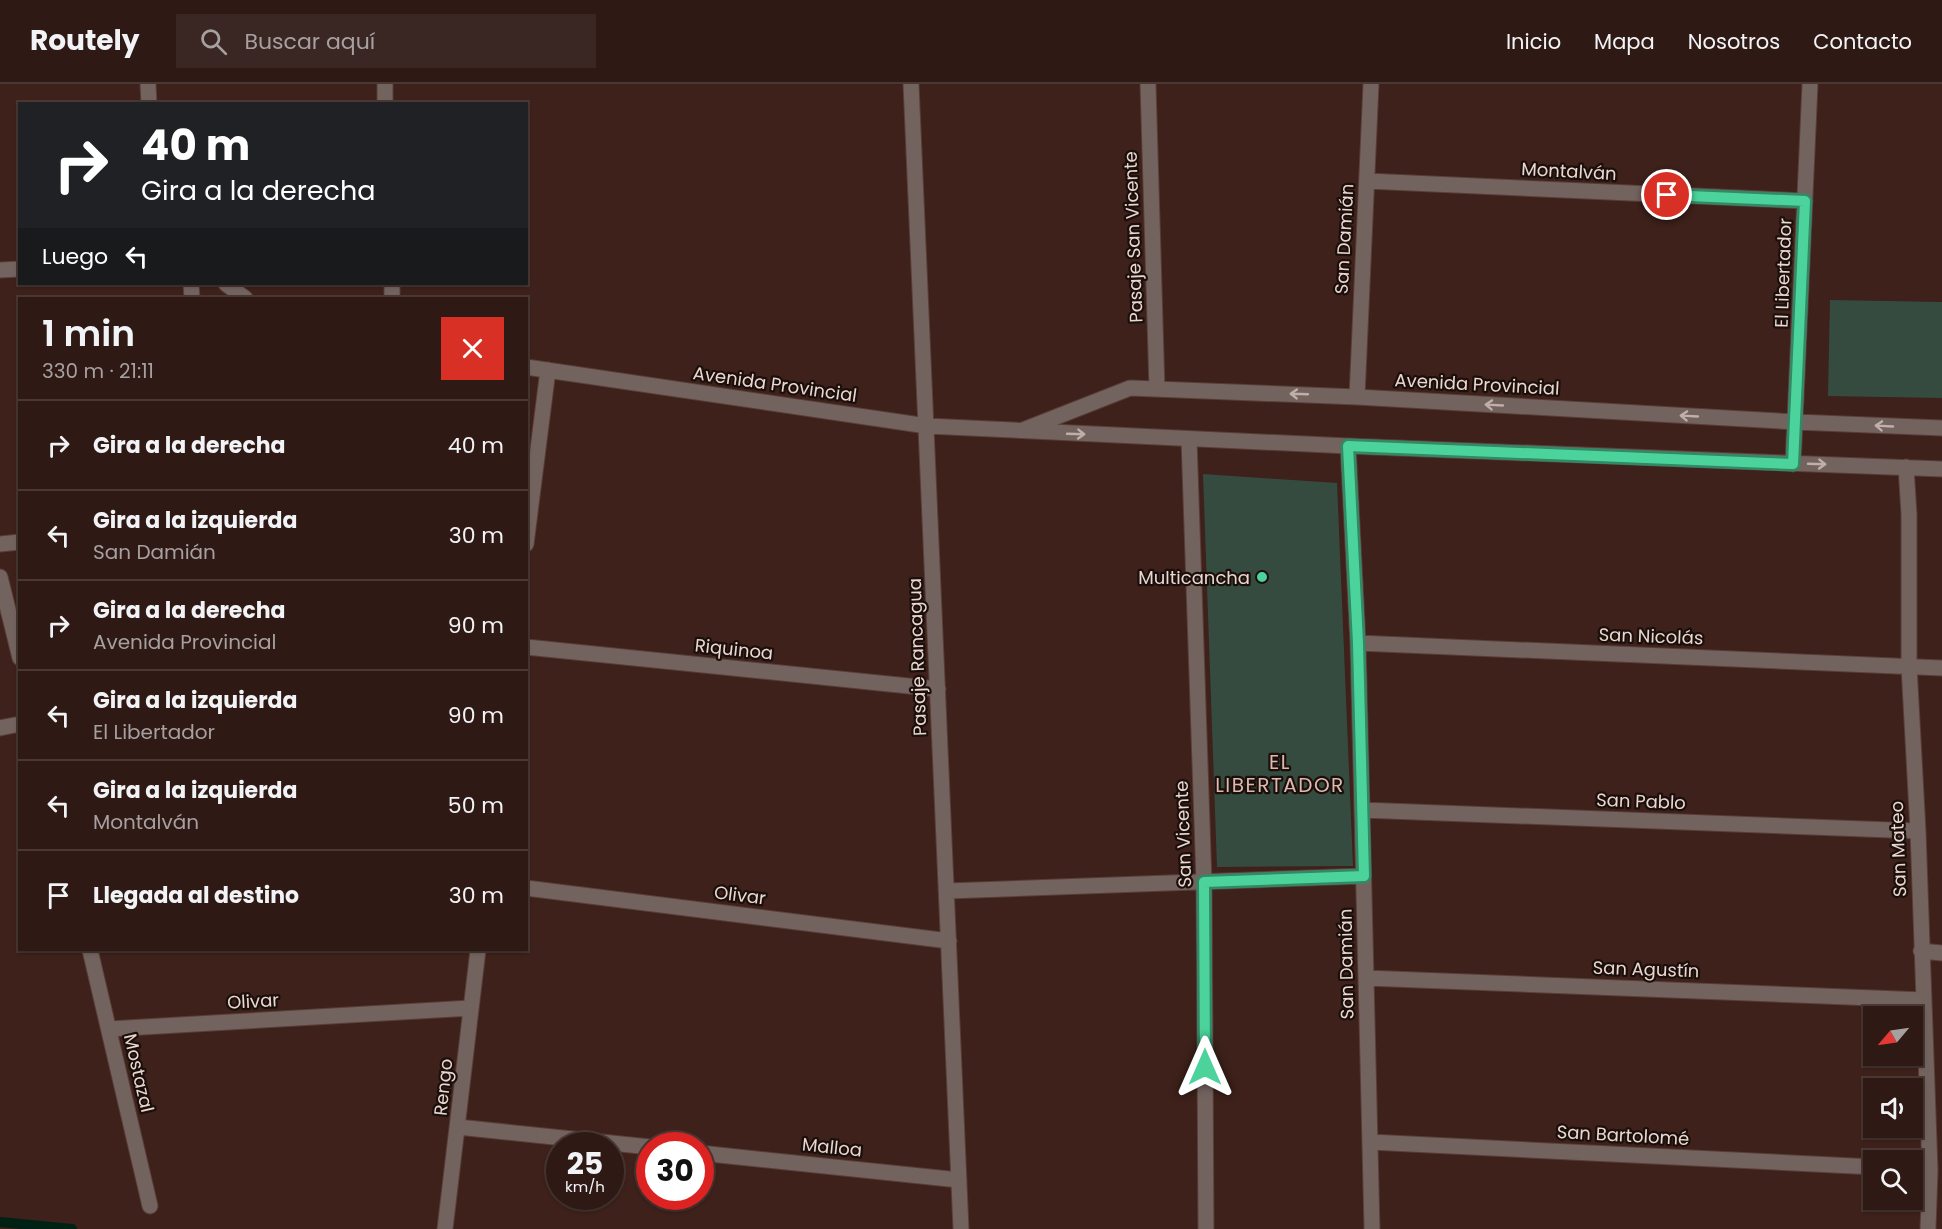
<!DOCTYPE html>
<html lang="es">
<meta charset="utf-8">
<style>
:root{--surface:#2e1914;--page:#3a2622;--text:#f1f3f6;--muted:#a7a0a0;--line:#493834}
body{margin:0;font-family:Poppins,sans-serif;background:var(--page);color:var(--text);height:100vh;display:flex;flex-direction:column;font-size:22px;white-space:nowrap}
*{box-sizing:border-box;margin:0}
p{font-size:20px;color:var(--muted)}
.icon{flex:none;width:33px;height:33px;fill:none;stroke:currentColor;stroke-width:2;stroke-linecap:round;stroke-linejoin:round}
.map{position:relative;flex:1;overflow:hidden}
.details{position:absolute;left:18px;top:213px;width:510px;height:654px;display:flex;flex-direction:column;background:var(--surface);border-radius:0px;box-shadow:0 2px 4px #0004,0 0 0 2px var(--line)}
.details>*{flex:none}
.guide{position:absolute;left:18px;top:18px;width:510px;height:183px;border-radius:0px;box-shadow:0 2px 4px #0004,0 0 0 2px var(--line);background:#202124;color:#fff;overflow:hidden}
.needle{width:39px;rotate:241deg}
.tools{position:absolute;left:1863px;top:922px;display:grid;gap:12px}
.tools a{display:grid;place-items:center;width:60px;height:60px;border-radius:0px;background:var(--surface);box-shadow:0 2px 4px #0004,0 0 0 2px var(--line);font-size:30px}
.speed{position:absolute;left:546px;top:1048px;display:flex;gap:12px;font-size:30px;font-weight:700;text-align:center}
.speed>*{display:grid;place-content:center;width:78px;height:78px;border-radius:50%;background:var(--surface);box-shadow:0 2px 4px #0004,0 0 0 2px var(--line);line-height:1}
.speed small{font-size:15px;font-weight:400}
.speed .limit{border:9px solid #d22;background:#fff;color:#111}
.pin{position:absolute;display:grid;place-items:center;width:51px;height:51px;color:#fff;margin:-26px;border:3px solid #fff;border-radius:50%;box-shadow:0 2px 6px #0007}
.me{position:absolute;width:66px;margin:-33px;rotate:0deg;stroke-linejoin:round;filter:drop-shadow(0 0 4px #0008)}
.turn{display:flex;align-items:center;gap:21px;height:126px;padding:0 24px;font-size:27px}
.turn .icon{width:78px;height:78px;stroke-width:2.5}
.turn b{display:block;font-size:42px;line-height:51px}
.then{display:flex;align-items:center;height:57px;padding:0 24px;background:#0003;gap:12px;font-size:22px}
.round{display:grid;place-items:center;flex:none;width:63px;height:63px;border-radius:0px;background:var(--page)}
.summary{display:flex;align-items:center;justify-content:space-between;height:102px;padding:0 24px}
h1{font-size:36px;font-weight:600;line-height:45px}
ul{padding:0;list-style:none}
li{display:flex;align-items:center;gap:18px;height:90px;padding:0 24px;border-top:2px solid var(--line)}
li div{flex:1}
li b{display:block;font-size:22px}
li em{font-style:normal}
header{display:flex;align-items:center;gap:36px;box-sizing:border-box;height:84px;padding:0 30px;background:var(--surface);border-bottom:2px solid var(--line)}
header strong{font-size:28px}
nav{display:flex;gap:33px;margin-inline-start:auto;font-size:21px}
.search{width:420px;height:54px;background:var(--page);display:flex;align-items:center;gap:15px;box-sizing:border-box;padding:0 21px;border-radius:0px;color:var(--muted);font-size:22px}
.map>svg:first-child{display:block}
</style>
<header>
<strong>Routely</strong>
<div class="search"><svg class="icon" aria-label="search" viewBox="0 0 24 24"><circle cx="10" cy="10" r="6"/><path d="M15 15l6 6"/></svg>Buscar aquí</div>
<nav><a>Inicio</a><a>Mapa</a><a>Nosotros</a><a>Contacto</a></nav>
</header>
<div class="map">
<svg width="1942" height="1145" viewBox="0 0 1942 1145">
<rect width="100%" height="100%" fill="#3d211a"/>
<path fill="#364b40" d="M1830 216 1942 218V314L1828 312Z
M1203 390 1337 399 1353 782 1217 783Z"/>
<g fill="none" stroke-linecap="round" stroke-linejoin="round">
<path stroke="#002214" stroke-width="10" d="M0 1138 72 1145"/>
<defs>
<path id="minor" d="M148 0 149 20
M385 0V20
M911 0 961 1145
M1148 0 1157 305
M1367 97 1805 117
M0 186 20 185
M191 200 192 214
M226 200 245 214
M392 200V214
M526 283 927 342 1348 362 1942 385
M1357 313 1371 0
M1023 346 1130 304 1357 313 1796 338 1942 344
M1189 355 1204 798 1206 1145
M1348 362 1358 559 1372 1145
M1793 380 1810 0
M1906 383 1909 430V582L1918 747 1930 1086 1928 1145
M0 460 20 458
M526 460 548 286
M0 493 20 574
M1358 559 1942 584
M526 563 938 605
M0 644 20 640
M1362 726 1918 747
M526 804 949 857
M947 807 1363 792
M90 866 150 1122
M1921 867 1942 869
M1366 894 1924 916
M109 945 471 924
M458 1043 650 1063
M1370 1058 1874 1083
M700 1069 959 1096
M1912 1085 1930 1086
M445 1145 478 866"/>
</defs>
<use href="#minor" stroke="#593e37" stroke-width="17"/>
<use href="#minor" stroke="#73635f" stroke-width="15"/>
</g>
<defs><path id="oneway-shaft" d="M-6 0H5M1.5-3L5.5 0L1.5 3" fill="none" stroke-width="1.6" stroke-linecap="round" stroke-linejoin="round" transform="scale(1.5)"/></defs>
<g stroke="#c0aea9">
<use href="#oneway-shaft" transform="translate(1299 310) rotate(-178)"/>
<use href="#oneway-shaft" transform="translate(1494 321) rotate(-177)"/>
<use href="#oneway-shaft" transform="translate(1689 332) rotate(-177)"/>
<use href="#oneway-shaft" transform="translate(1884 342) rotate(-177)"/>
<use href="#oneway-shaft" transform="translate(1076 350) rotate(2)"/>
<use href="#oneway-shaft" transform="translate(1817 380) rotate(2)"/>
</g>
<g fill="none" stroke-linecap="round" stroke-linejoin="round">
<defs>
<path id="route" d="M1205 983 1204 798 1364 792 1358 559 1348 362 1793 380 1805 117 1667 111"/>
</defs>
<use href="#route" stroke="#318965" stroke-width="15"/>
<use href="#route" stroke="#4cd39b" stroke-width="10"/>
</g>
<circle fill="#4cd39b" stroke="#1b0f0b" stroke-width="2" cx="1262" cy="493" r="6"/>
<g text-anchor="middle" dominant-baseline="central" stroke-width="4.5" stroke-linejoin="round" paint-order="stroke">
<g font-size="18" fill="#ead7d1" stroke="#1b0f0b">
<text transform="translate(1569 87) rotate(3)">Montalván</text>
<text transform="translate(1133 153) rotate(-92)">Pasaje San Vicente</text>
<text transform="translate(1344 155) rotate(-87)">San Damián</text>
<text transform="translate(1783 189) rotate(-88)">El Libertador</text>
<text transform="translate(775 300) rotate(8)">Avenida Provincial</text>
<text transform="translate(1477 300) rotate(3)">Avenida Provincial</text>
<text transform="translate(1651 552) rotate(2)">San Nicolás</text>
<text transform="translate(734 565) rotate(6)">Riquinoa</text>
<text transform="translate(917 573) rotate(-92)">Pasaje Rancagua</text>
<text transform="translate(1641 717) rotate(2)">San Pablo</text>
<text transform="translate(1183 750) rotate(-92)">San Vicente</text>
<text transform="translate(1898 765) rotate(-92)">San Mateo</text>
<text transform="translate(740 811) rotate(7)">Olivar</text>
<text transform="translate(1346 880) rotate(-91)">San Damián</text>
<text transform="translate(1646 885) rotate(2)">San Agustín</text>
<text transform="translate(253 917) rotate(-3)">Olivar</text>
<text transform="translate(139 989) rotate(77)">Mostazal</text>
<text transform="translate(443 1003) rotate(-84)">Rengo</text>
<text transform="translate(1623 1051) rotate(3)">San Bartolomé</text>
<text transform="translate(832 1063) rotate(6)">Malloa</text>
</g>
<g font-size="18" fill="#ead7d1" stroke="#1b0f0b" text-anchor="end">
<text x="1250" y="493">Multicancha</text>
</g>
<g font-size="20" letter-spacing="1.5" fill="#dfb9af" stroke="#1b0f0b">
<text x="1280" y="678">EL<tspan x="1280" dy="23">LIBERTADOR</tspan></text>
</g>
</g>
</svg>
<div class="tools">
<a><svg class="needle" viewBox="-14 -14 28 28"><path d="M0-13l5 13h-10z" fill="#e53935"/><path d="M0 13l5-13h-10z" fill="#a7a0a0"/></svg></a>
<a><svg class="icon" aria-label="sound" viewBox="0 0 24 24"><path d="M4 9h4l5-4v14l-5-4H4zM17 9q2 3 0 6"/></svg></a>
<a><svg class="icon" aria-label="search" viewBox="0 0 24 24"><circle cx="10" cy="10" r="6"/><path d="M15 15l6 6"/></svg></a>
</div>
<div class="speed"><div>25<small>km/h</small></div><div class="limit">30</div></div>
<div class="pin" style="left:1667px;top:111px;background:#d93025"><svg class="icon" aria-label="arrive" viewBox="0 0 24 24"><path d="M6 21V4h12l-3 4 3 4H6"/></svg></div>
<svg class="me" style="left:1205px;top:983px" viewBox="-20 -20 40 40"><path d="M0-17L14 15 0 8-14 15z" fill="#4cd39b" stroke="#fff" stroke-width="4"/></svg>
<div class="guide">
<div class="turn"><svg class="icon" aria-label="right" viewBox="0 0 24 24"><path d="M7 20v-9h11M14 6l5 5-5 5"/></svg><div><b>40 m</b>Gira a la derecha</div></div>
<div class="then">Luego<svg class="icon" aria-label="left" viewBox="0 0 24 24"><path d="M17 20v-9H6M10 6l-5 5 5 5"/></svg></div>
</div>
<section class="details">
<div class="summary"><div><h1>1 min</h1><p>330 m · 21:11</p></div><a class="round" style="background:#d93025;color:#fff"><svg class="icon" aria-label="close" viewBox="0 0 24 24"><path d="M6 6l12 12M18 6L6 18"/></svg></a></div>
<ul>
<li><svg class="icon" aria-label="right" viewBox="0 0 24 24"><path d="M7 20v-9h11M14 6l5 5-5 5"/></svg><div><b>Gira a la derecha</b></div><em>40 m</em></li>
<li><svg class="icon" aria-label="left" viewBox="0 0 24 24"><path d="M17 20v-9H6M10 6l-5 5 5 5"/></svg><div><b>Gira a la izquierda</b><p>San Damián</p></div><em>30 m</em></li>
<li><svg class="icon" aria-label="right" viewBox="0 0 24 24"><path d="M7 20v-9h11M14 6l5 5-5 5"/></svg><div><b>Gira a la derecha</b><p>Avenida Provincial</p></div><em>90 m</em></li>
<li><svg class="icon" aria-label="left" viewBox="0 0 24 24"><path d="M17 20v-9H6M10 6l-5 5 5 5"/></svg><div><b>Gira a la izquierda</b><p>El Libertador</p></div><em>90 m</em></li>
<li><svg class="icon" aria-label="left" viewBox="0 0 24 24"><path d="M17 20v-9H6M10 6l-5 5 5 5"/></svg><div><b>Gira a la izquierda</b><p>Montalván</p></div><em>50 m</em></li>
<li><svg class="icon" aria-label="arrive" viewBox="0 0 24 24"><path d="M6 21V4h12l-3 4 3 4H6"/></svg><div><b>Llegada al destino</b></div><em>30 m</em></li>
</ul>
</section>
</div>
